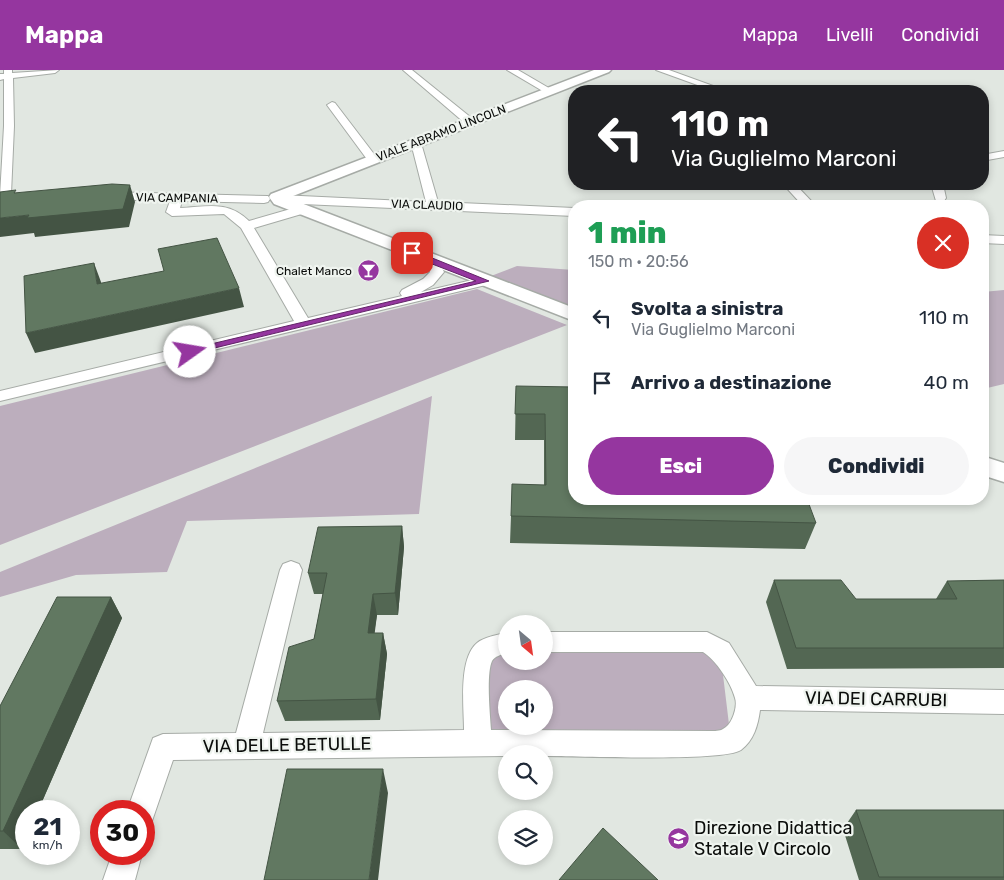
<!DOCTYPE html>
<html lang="it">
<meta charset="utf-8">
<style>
:root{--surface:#fff;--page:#f6f6f7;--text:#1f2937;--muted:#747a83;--accent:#95369f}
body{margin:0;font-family:Rubik,sans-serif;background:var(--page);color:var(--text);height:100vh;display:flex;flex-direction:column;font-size:19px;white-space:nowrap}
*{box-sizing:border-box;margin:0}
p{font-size:16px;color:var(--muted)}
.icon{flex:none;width:28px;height:28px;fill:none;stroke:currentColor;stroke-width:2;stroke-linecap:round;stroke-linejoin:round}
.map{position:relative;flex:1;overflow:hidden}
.drawer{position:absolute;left:568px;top:130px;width:421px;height:305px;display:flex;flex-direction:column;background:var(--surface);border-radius:20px;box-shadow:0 2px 8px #0003}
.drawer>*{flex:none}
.hud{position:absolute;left:568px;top:15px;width:421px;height:105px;border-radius:20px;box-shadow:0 2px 8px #0003;background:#202124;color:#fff;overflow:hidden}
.needle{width:32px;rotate:151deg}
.buttons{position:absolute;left:498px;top:545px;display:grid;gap:10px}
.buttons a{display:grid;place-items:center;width:55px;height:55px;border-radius:50%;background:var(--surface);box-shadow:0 2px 8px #0003;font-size:25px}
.speed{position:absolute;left:15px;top:730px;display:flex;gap:10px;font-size:25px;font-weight:700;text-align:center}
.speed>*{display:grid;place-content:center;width:65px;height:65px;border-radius:50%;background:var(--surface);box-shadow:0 2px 8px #0003;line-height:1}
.speed small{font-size:12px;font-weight:400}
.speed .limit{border:8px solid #d22;background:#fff;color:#111}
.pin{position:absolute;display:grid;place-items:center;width:42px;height:42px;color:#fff;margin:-21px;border-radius:10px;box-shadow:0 2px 8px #0006}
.me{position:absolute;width:55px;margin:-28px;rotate:77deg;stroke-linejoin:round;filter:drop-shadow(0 0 4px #0008)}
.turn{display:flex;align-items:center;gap:18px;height:105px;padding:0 20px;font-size:22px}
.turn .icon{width:65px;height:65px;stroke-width:2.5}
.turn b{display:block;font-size:35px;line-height:42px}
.round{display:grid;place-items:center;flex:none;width:52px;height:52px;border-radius:26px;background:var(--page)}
.headline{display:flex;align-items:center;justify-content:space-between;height:85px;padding:0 20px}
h1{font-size:30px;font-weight:800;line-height:38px;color:#1e9e55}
.action{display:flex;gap:10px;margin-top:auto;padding:10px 20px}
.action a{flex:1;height:58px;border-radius:30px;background:var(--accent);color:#fff;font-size:20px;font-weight:800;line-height:58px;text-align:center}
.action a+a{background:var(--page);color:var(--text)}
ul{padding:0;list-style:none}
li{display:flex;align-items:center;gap:15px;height:65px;padding:0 20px}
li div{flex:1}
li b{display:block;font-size:19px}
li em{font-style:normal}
header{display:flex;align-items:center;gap:30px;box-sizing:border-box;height:70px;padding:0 25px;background:var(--accent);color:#fff}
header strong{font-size:24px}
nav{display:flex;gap:28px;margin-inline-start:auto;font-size:18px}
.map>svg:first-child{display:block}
</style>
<header>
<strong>Mappa</strong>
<nav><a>Mappa</a><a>Livelli</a><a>Condividi</a></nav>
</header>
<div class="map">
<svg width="1004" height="810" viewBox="0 0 1004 810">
<rect width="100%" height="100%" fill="#e1e7e1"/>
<path fill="#bcaebd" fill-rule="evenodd" d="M517 196 574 200V237L491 206Z
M477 219 567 255 0 475V336Z
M1004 220V314L983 319V222Z
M432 326 419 444 187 451 167 502 76 505 0 527V502Z
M495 575H506V591H544V576L720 580 731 671 470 673ZM506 619H544V656H506Z"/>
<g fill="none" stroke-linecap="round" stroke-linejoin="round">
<defs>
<path id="minor" d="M4 0H12V3L59 0 55 3 13 8 14 56 11 124 5 128 0 126 4 56V9L0 10V4H4Z
M403 0H412L474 50 475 52 474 54H466Z
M507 0H518L554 21 549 24 546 23Z
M656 0H669L727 21H714Z
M332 32 335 33 377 88 379 90 377 92H369L327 35Z
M416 70 421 73 438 132 574 138V146L280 133 274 129 280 125 426 132 411 73Z
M1004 81V87L982 91V85Z
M783 114H795L816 136H803Z
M931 114H943L946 128 944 131H936Z
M107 122 268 126 270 129 268 132 264 133 182 131 180 138C208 137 227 130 249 151L301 136 305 137 307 140 305 143 254 158 308 248 402 226 400 223 402 220 423 209 430 202 424 190 431 186 436 187 444 202 433 215 421 222 485 207 490 208 492 211 490 214 0 331V321L294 251 241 158 224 144 172 146 166 142 170 131 103 129 101 126 103 123Z
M982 165 1004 166V174L982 173Z
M291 491 299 494 302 500 263 663 464 660C464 638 458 589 477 573 484 567 497 565 506 563V583C501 585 495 586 492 591 486 604 490 645 491 660L711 661C714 661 720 661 723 659 732 655 738 637 735 628 731 613 716 590 703 582H544V562H707L729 573 756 616 1004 620V644L760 640C758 655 754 670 741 680 724 692 574 686 544 686V684H506V686L173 690 152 751 144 755V741H127L153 668 163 664 236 663 280 500 283 494Z
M112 784H142L135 810H103Z"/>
<path id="tertiary" d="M594 0H611L609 2 288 128 574 238V251L274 134 269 127 271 124Z
M982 386 1004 393V412L982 405Z"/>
</defs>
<use href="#minor" stroke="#a6aba6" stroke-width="2"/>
<use href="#tertiary" stroke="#a6aba6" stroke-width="3"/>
<use href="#minor" fill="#fff" fill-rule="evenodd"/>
<use href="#tertiary" fill="#fff" fill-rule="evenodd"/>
</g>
<path fill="#536753" d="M516 316 816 453 805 479 510 473 511 446 544 415V370H515Z
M402 456 404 477 398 545H377L374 563H383L387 584 380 650 285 651 277 631 314 569 323 524H314L308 503Z
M774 510 856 529H936L947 511 1004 510V598L787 599 766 532Z
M111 527 122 548 38 741H26V769L22 779H0V636Z
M856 740H1004V810H859L843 759Z"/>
<path fill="#445444" d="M130 115 135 132 129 157 35 167 34 163 0 167V148L29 145Z
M94 193 101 212 105 233 97 214Z
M239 218 244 237 35 283 26 263Z
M402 456 404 477 398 545 395 523Z
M373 524 377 545 372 584 368 563Z
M111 527 122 548 38 741H26V769L22 779 3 761Z
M383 563 387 584 380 650 376 629Z
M383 699 388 723 378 810H369Z"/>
<path fill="#617861" stroke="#445444" d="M112 114 130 115 123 139 27 148 29 145 0 148V122L16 120 14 123Z
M217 168 239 218 26 263 24 206 94 193 97 214 164 201 158 179Z
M516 316 574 317V429H807L816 453 511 446 512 414 546 415 545 344H515Z
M402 456 395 523 373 524 368 563H383L376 629 277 631 289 577 314 569 327 503H308L318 457Z
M774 510H841L856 529H957L947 511 1004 510V578H796Z
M57 527H111L3 761H0V636Z
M287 699H383L369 810H264Z
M856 740H1004V807H879Z
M603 758 658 810H559Z"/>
<path fill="#95369f" stroke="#612367" d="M409 181H415L489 211 190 284 185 282 190 279 476 211 409 185Z"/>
<defs>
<symbol id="bar-disc" viewBox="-11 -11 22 22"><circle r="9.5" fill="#95369f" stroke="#eff4ef"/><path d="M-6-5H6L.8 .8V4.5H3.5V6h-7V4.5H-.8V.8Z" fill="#fff"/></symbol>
<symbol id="school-disc" viewBox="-11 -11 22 22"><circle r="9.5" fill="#95369f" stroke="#eff4ef"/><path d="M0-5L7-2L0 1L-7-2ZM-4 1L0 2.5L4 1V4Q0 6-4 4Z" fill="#fff"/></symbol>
</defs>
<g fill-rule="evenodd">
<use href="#bar-disc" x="356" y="188" width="25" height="25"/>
<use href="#school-disc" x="666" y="756" width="25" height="25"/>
</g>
<g text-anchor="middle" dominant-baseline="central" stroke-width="4.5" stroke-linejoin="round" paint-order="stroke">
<g font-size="12" fill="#0a0c0a" stroke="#eff4ef">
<text transform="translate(441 63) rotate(-21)">VIALE ABRAMO LINCOLN</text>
<text transform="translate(177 128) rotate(1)">VIA CAMPANIA</text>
<text transform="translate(427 135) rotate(2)">VIA CLAUDIO</text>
</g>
<g font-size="12" fill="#0a0c0a" stroke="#eff4ef" text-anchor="end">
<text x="352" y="201">Chalet Manco</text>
</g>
<g font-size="18" fill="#0a0c0a" stroke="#eff4ef">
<text transform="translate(876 629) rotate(1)">VIA DEI CARRUBI</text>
<text transform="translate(287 675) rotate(-1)">VIA DELLE BETULLE</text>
</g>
<g font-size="18" fill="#0a0c0a" stroke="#eff4ef" text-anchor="start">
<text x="694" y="758">Direzione Didattica<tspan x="694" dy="21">Statale V Circolo</tspan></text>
</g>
</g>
</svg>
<div class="buttons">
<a><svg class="needle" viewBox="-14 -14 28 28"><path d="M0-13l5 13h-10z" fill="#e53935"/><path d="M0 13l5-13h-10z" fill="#747a83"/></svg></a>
<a><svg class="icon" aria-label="sound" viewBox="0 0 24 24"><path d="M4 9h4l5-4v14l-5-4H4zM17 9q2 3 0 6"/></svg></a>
<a><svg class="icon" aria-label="search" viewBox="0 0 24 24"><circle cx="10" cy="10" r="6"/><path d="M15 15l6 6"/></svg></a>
<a><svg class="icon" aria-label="layers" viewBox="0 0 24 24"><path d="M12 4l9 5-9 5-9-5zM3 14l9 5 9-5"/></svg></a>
</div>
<div class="speed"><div>21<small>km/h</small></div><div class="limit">30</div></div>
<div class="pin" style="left:412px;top:183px;background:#d93025"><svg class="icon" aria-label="arrive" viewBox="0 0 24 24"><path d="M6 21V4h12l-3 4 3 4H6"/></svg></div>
<svg class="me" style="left:190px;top:282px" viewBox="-20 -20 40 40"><circle r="19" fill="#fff"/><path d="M0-13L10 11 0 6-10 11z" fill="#95369f"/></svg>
<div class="hud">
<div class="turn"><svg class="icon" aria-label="left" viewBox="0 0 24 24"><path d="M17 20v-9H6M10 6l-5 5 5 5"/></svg><div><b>110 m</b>Via Guglielmo Marconi</div></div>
</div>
<section class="drawer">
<div class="headline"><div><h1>1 min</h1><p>150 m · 20:56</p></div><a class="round" style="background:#d93025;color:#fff"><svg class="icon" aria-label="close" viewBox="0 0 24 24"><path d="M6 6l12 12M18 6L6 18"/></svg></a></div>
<ul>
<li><svg class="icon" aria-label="left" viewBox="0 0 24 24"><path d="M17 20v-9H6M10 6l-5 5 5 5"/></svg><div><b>Svolta a sinistra</b><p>Via Guglielmo Marconi</p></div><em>110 m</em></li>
<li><svg class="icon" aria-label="arrive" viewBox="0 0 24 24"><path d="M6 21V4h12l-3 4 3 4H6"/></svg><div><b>Arrivo a destinazione</b></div><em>40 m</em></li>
</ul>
<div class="action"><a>Esci</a><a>Condividi</a></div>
</section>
</div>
